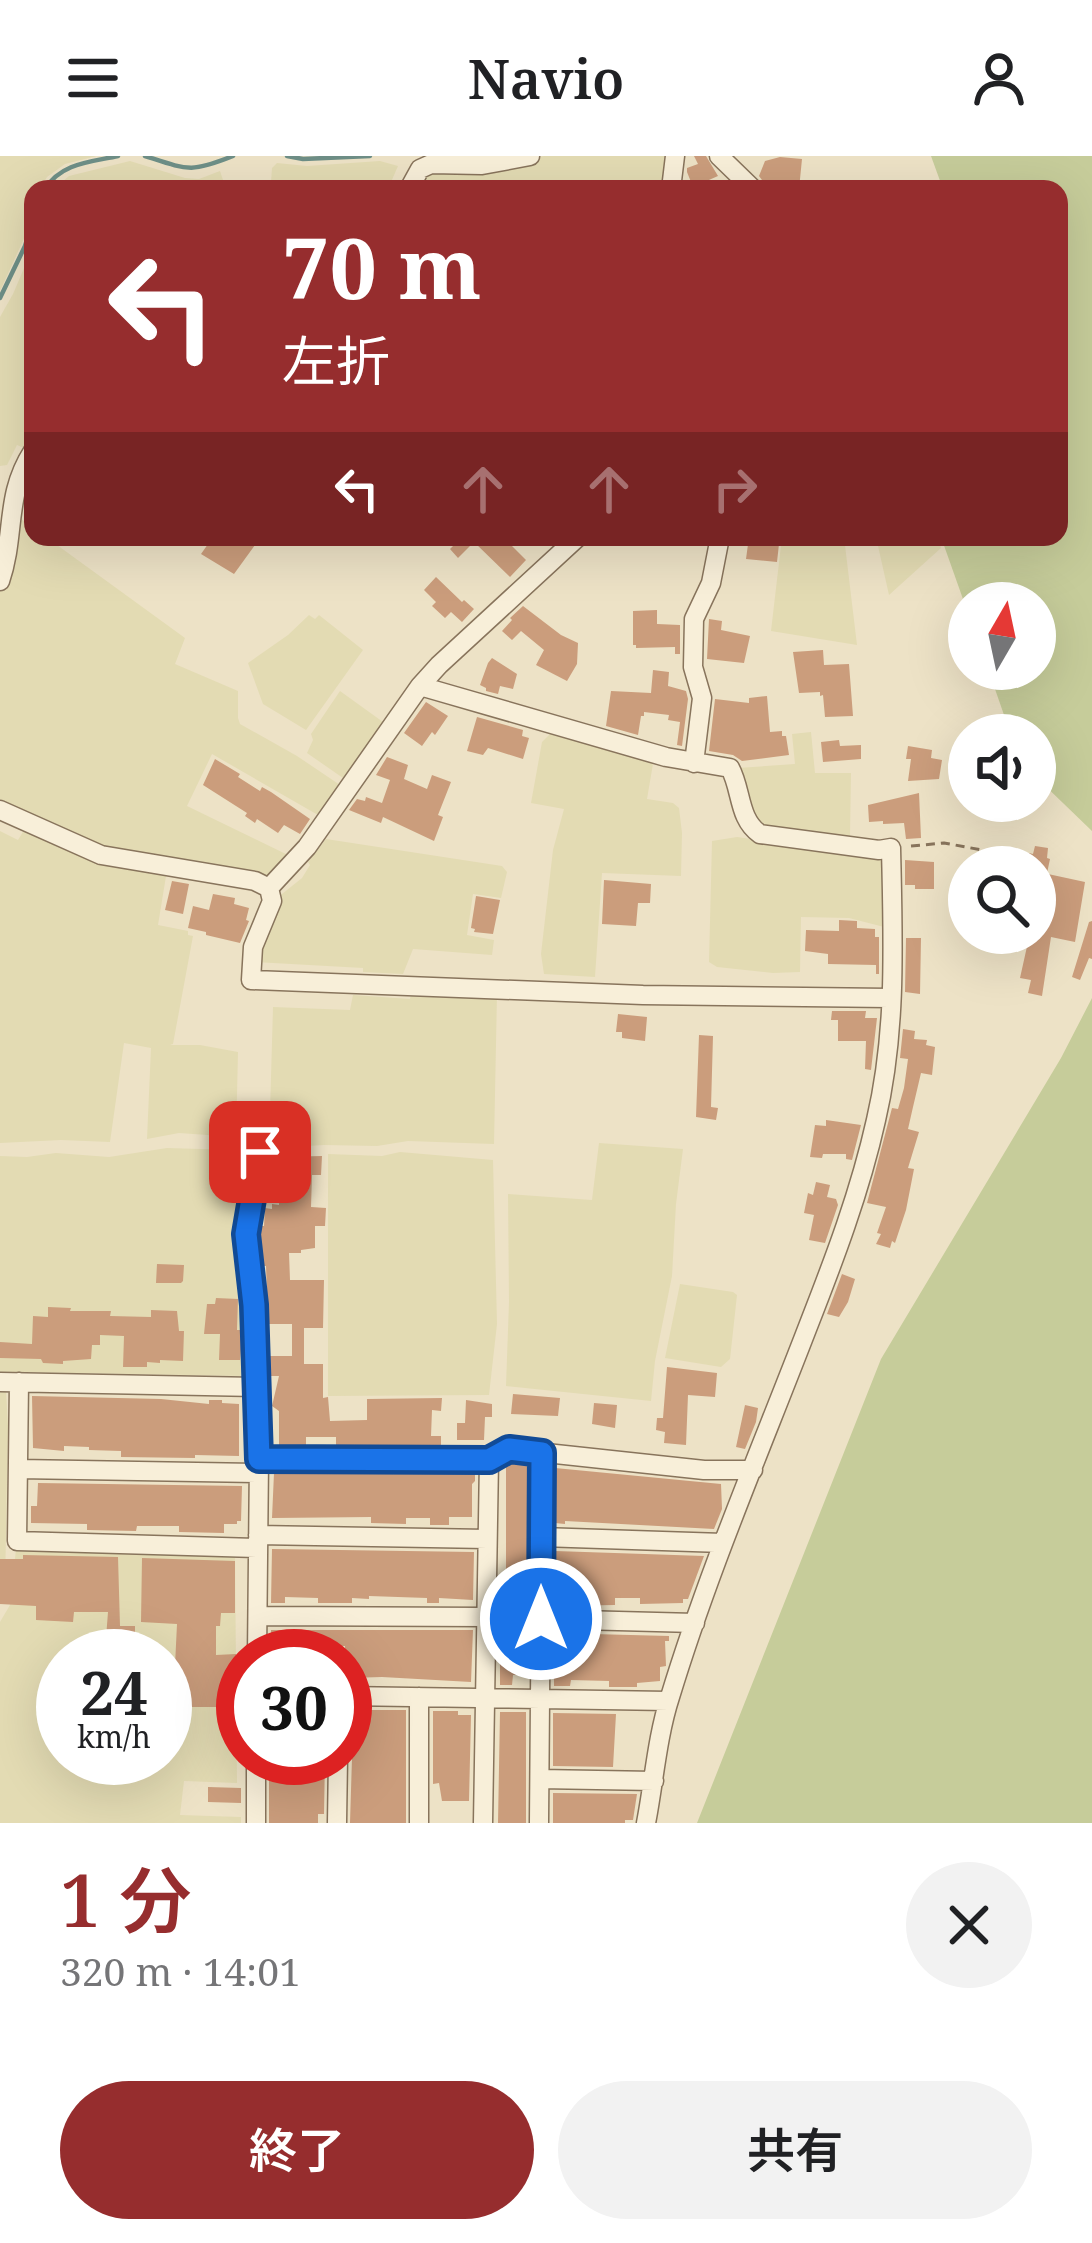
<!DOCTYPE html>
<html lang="ja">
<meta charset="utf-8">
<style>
:root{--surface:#fff;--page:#f2f2f2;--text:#202124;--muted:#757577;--accent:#962d2e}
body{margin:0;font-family:"Noto Serif","Noto Sans JP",serif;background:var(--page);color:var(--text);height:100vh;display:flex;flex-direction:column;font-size:45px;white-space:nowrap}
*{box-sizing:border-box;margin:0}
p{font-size:39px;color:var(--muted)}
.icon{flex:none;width:66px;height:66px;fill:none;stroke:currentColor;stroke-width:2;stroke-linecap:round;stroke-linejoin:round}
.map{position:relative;height:1667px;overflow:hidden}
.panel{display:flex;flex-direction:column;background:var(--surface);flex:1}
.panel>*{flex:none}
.guide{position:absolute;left:24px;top:24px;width:1044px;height:366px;border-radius:24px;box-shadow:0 12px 48px #0002;background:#962d2e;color:#fff;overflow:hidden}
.needle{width:78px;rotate:9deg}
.controls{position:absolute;left:948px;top:426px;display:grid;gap:24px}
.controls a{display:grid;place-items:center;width:108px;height:108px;border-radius:50%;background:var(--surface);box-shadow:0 12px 48px #0002;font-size:60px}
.speed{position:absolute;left:36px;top:1473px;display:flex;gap:24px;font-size:60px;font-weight:700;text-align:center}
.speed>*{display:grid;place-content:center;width:156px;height:156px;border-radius:50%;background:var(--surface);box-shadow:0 12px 48px #0002;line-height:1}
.speed small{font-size:30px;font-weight:400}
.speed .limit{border:18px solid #d22;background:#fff;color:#111}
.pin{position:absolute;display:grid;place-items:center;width:102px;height:102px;color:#fff;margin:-51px;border-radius:24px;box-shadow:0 6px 18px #0006}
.me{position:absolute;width:132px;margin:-66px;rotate:0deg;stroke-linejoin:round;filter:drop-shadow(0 0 9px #0008)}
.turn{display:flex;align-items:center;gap:42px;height:252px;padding:0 60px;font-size:54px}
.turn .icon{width:156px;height:156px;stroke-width:2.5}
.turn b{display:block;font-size:84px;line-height:102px}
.lanes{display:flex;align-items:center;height:114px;padding:0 60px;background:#0003;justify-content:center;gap:60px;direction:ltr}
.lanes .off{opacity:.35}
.round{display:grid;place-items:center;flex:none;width:126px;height:126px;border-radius:63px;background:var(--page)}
.overview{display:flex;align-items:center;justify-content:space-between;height:204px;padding:0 60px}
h1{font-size:72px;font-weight:600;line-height:90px;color:var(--accent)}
.primary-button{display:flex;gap:24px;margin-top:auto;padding:24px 60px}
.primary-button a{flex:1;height:138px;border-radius:72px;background:var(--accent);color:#fff;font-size:48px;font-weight:600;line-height:138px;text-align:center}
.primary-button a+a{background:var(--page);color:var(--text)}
header{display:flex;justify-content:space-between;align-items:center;height:156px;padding:0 60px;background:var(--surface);font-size:54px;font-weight:600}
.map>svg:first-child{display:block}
</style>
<header><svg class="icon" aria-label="menu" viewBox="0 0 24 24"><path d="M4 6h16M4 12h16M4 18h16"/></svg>Navio<svg class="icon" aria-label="person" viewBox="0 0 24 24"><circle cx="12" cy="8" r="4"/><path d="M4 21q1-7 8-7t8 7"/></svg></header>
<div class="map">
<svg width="1092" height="1667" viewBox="0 0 1092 1667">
<rect width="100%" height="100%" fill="#ede2c6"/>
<path fill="#e3dbb3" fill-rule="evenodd" d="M0 0H97L65 8 47 21 40 33H33V51L27 76 0 135Z
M544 0H667L663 33H411L427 14 485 11Z
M130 5 185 22 199 23 220 15 226 33H54L69 20Z
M380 5 398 10 388 33H273L271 26 272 12 277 7 307 10Z
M33 91V288L29 294 17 289 7 309 0 310V161L13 138Z
M16 359 33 372V381H46L185 482 175 508 238 535V562L240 568 297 600 340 629 318 659 212 598 187 650 290 700 272 719 264 721 95 693 0 650V435Z
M782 381H844L857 489 771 475Z
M876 381H937L941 392 889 439Z
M309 459 315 463 319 459 363 494 306 574 263 548 248 507 288 479Z
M340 535 383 566 343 622 307 597 313 584 311 578Z
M552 576 654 602 647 643 673 647 679 652 682 677 681 720 602 717 595 821 544 818 541 798 553 694 564 653 531 647 542 586Z
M811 576 815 617H851L850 680 847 685 754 669 738 612 795 608 792 578Z
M26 671 167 714 158 769 188 775V779L193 780 173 888 170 889H200L238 896 236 981 179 977 147 983 151 892 124 887 110 986 61 984 0 987V675L18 684Z
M737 681 884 702 888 772 849 762 801 761 800 816 773 817 717 811 709 806 712 685Z
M326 683 502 710 507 716 501 742 473 738 467 779 494 784 492 799 413 793 403 818 363 816V812L255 806 277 742 302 722 310 709 308 706Z
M412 832 497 838 494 988 408 985 377 990 324 989 269 992 273 851 350 854 353 839 410 843Z
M599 987 683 993 676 1048 672 1120 655 1205 651 1245 506 1230 509 1146 508 1038 592 1044Z
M167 992 234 994 249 999 242 1047 234 1078V1093L241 1140 243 1220 15 1216 0 1221V1000L27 1001 56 997 109 1001Z
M400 996 493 1004 497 1168 489 1239 328 1240V998L382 1000Z
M680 1128 733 1136 737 1139 730 1203 721 1211 665 1202Z
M6 1235 8 1269 5 1431 0 1449V1236Z
M16 1393 235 1399 237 1627 184 1625 180 1659 241 1661V1667H0V1466L10 1449ZM63 1500H165V1602H63Z"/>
<path fill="#c6cc9a" d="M931 0H1092V675L1035 620V579H1011L988 513H1035V447H969V460L941 381H1059V33H943Z
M1092 842V1667H697L881 1203 1061 902Z"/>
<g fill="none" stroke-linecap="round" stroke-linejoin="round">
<path stroke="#6e8f87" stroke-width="4.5" d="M145 0C188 14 191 17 233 0
M287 0 303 3 370 0
M45 33C61 7 90 6 118 0
M0 142 25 90 33 65"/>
</g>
<path fill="#cb9d7c" d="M694 0H706L718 20 693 31 687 16V12L698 8Z
M780 1 802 3 799 33H782L778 29 765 28 759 20 765 5Z
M213 381H245L255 389 234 418 201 398Z
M462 381H503L526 404 510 421 474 386 458 402 450 393Z
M749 381H761V386L779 388 777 406 746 403Z
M436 421 462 446 464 444 474 453 462 466 451 456 445 462 432 450 436 446 424 434Z
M523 450 561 479 578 487 577 508 567 525 536 509 544 494 521 475 512 484 502 475 512 464 510 462Z
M657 454V468L680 469V498H675V491L636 492V489H633V455Z
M709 463 722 465 721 474 750 480 744 507 707 503Z
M823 494 824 509 849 508 853 560 825 561 823 539 820 540V536L799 537 793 496Z
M492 502 517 518 513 533 500 530 498 538 486 535V532L480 529 488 507Z
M653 514 669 516 668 530 686 535 688 543 682 590 677 589 680 566 668 564 669 559 644 556V560H641L638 579 606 570 611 535 651 537Z
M767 540 770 576 782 575V580H786L789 599 742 605 733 599 709 595 715 543 749 547V542Z
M426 546 448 560 435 579 432 576 422 590 404 577Z
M477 561 523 574 522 580 529 582 523 603 488 592 483 599 467 595Z
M839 584 840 590 861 589V603L823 606 821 586Z
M908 590 932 594 931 602 942 604 939 623 908 625 911 603H906Z
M387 601 408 609 404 623 427 633 432 619 451 626 438 659 443 661 434 685 383 661 381 667 349 654 357 643 365 645 366 641 382 647 390 624 376 619Z
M215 603 240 618 238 621 260 635 262 631 271 636 310 663 300 678 284 669 278 677 257 663 255 667 245 660 247 657 203 629Z
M919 637 921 682 906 683 904 667 883 668V665L869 666 868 649Z
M1035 690 1048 692 1047 702 1050 703 1046 722 1035 720V711H1026L1029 697 1033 698Z
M905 704 934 706V733H915V729H905Z
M1048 718 1085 726 1075 786 1051 781 1042 840 1028 837 1031 824 1020 822 1030 777H1037Z
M604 724 651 728 650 747H638L636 770 602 768Z
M172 725 189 728 183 758 165 754Z
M213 738 235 742 234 748 249 752 246 764 249 765 240 787 206 779V776L188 772 193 750 209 754Z
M476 740 500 744 493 778 474 776 475 773 471 772Z
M839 764 857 765V772L875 773V781H879V818H876V809L828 808V798L805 795 806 774 839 775Z
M1092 765V803L1089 802 1080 824 1072 821 1089 766Z
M906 782H921L920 838 905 836Z
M832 855H866L865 862H877L871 914 865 913 866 885H838V864H831Z
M618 858 647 861 645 885 622 882V876H616Z
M903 873 915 875 914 883 927 884 926 889 935 891 932 919 921 917 913 951 908 973 919 976 908 1012 914 1013 906 1054 895 1087 892 1085 890 1092 876 1088 881 1078 877 1077 886 1051 867 1047 892 952 898 953 904 932 908 903 900 902Z
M699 879 713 880 711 951 718 952 716 964 696 961Z
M826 964 861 969 852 1004 846 1003V998H823L822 1002 810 1001 815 969 826 970Z
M322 1000 321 1019H312L311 1051 326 1052 325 1070H315V1092L301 1094V1097H289L290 1124H324L323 1172H304V1208H323V1242L328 1241 330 1265 367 1264V1243L442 1242 441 1255 432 1254 431 1280H441V1290H336V1281H306V1290H279V1255L272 1250 279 1220H270L269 1200H292V1168H268L266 1110H263L260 1078 261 1070H264L265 1052 272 1053V1048L279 1049 280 1001Z
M816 1026 830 1029 827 1041 836 1043 838 1049 825 1087 809 1084 814 1059 804 1057 808 1037 813 1039Z
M157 1108 184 1109 183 1125 181 1127H156Z
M842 1118 855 1123 848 1146 839 1161 827 1158Z
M216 1142 238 1143 237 1174H241L242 1184 240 1204H219L220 1178H204L207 1148H215Z
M48 1151 71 1152 70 1155H111L110 1160 151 1161V1154L177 1155 179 1175H184L183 1205 160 1204V1207L147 1206V1211H123L124 1180 100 1179V1189H92L91 1203 63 1205V1208L43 1207 41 1203 0 1202V1186L32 1188 33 1160 48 1161Z
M667 1211 717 1217 715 1241 688 1239 686 1289 664 1287 665 1276 656 1274 657 1262H663Z
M513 1238 560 1242 558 1260 511 1258Z
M32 1240 161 1243 209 1248V1244H222V1247L239 1248V1300L195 1299V1302L121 1301V1295L89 1294V1291L64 1290V1295L33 1292Z
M466 1244 492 1248V1261H485L484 1284H457V1267H465Z
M594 1247 617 1249 615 1272 592 1268Z
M745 1249 758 1252 756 1266 745 1293 736 1291Z
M512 1307 528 1309 527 1519H513L512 1529H500V1440L502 1418H506V1310Z
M555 1312 721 1328 722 1353 714 1373 565 1365V1368L555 1367Z
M274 1317H475V1325L472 1328V1361H449V1369H430V1362H406V1368L371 1367V1361L272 1362Z
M38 1327 242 1330 241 1365H237V1368H224V1377L179 1376V1370H137L136 1375 87 1374V1368L31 1367V1350H37Z
M272 1393 474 1396 473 1444 439 1442V1447H427V1442L369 1440V1443L352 1442V1447H318V1442L285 1441V1447H271Z
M555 1395 704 1400 688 1443H683V1447L640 1448V1442H615V1449L554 1450Z
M23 1399 118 1401 120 1470H135V1500H89V1483L106 1482 108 1456H74L73 1466 36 1464V1450L0 1448V1403H23Z
M142 1402 235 1405V1457H221L220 1470H216V1499L236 1498 235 1534 233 1533V1542H230L229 1551H173L177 1468 141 1466Z
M271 1474H473L471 1526 382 1521 348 1522V1516H345V1490L318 1491V1500H271Z
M554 1477 669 1480V1485H665L666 1510 660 1511V1525L637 1527V1531H609V1525L571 1524 570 1530H554Z
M346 1554H406V1667H350L352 1602 348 1594V1574H345Z
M433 1555H458V1559H471L469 1645H442L439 1627 433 1628Z
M500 1556H526V1667H498Z
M553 1557 616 1558 613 1611 553 1610Z
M269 1602H325L324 1658H318V1667H269Z
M208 1631 241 1632V1647L208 1646Z
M553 1637 637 1638 633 1664H625V1667H553Z"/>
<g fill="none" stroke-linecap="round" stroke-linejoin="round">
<defs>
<path id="minor" d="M719 0 753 33
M409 33 420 13 431 8 482 9 530 0
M671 33 675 0
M578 381 439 509 420 530 307 691 269 732 272 745 253 791 251 824 643 839 889 842
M0 425C16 378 4 340 33 295
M420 530 666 601 730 612C742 634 738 663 760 678L879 694 891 692C893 783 897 875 876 964 860 1036 834 1104 807 1173 760 1295 708 1416 670 1541 657 1581 654 1626 646 1667
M694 607 702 542 693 511 694 463 711 427 720 381
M0 654 101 699 255 725 269 732
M0 1226 257 1231
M19 1226 17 1385 258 1392
M259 1303 254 1149 246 1078 260 996
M19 1313 259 1317
M258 1379 487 1383
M541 1381 723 1387
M258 1460 486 1461
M541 1463 695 1467
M257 1500 259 1303 489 1304 509 1293 704 1314H753
M345 1540 668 1545
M540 1623 654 1625
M256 1667V1602
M337 1667 338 1602
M419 1667V1541
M483 1667 489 1304
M539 1667 542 1297"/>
</defs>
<use href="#minor" stroke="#88745c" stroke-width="21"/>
<path stroke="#88745c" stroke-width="3" stroke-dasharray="9 6" stroke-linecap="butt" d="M911 690 944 687 982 694V711"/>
<use href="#minor" stroke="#f8efd9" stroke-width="18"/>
</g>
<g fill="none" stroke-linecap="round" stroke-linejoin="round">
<defs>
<path id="route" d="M260 996 246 1078 254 1149 259 1303 489 1304 509 1293 542 1297 541 1463"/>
</defs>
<use href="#route" stroke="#114b97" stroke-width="30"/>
<use href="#route" stroke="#1a73e8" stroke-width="21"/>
</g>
</svg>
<div class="controls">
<a><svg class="needle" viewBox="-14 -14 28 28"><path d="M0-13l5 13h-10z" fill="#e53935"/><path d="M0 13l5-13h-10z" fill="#757577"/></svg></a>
<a><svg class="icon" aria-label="sound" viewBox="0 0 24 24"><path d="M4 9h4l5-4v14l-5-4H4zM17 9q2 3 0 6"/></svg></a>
<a><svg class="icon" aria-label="search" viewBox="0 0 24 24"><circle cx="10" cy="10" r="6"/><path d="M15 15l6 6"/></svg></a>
</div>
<div class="speed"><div>24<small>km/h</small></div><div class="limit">30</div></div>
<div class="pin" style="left:260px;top:996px;background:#d93025"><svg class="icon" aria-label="arrive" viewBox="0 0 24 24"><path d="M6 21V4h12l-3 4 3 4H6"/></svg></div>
<svg class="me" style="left:541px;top:1463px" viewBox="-20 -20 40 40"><circle r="17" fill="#1a73e8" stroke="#fff" stroke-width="3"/><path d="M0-11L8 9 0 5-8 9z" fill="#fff"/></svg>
<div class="guide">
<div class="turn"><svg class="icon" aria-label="left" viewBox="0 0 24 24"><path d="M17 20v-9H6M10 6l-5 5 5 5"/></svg><div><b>70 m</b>左折</div></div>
<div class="lanes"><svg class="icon" aria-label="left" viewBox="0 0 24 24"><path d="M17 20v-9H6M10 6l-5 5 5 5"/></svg><svg class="icon off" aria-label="ahead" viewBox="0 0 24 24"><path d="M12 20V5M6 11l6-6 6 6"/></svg><svg class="icon off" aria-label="ahead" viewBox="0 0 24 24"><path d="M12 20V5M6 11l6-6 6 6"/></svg><svg class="icon off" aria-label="right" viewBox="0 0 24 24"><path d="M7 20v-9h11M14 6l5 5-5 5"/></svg></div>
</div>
</div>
<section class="panel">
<div class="overview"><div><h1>1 分</h1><p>320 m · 14:01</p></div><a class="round"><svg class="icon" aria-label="close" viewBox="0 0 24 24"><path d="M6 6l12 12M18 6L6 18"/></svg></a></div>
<div class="primary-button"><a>終了</a><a>共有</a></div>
</section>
